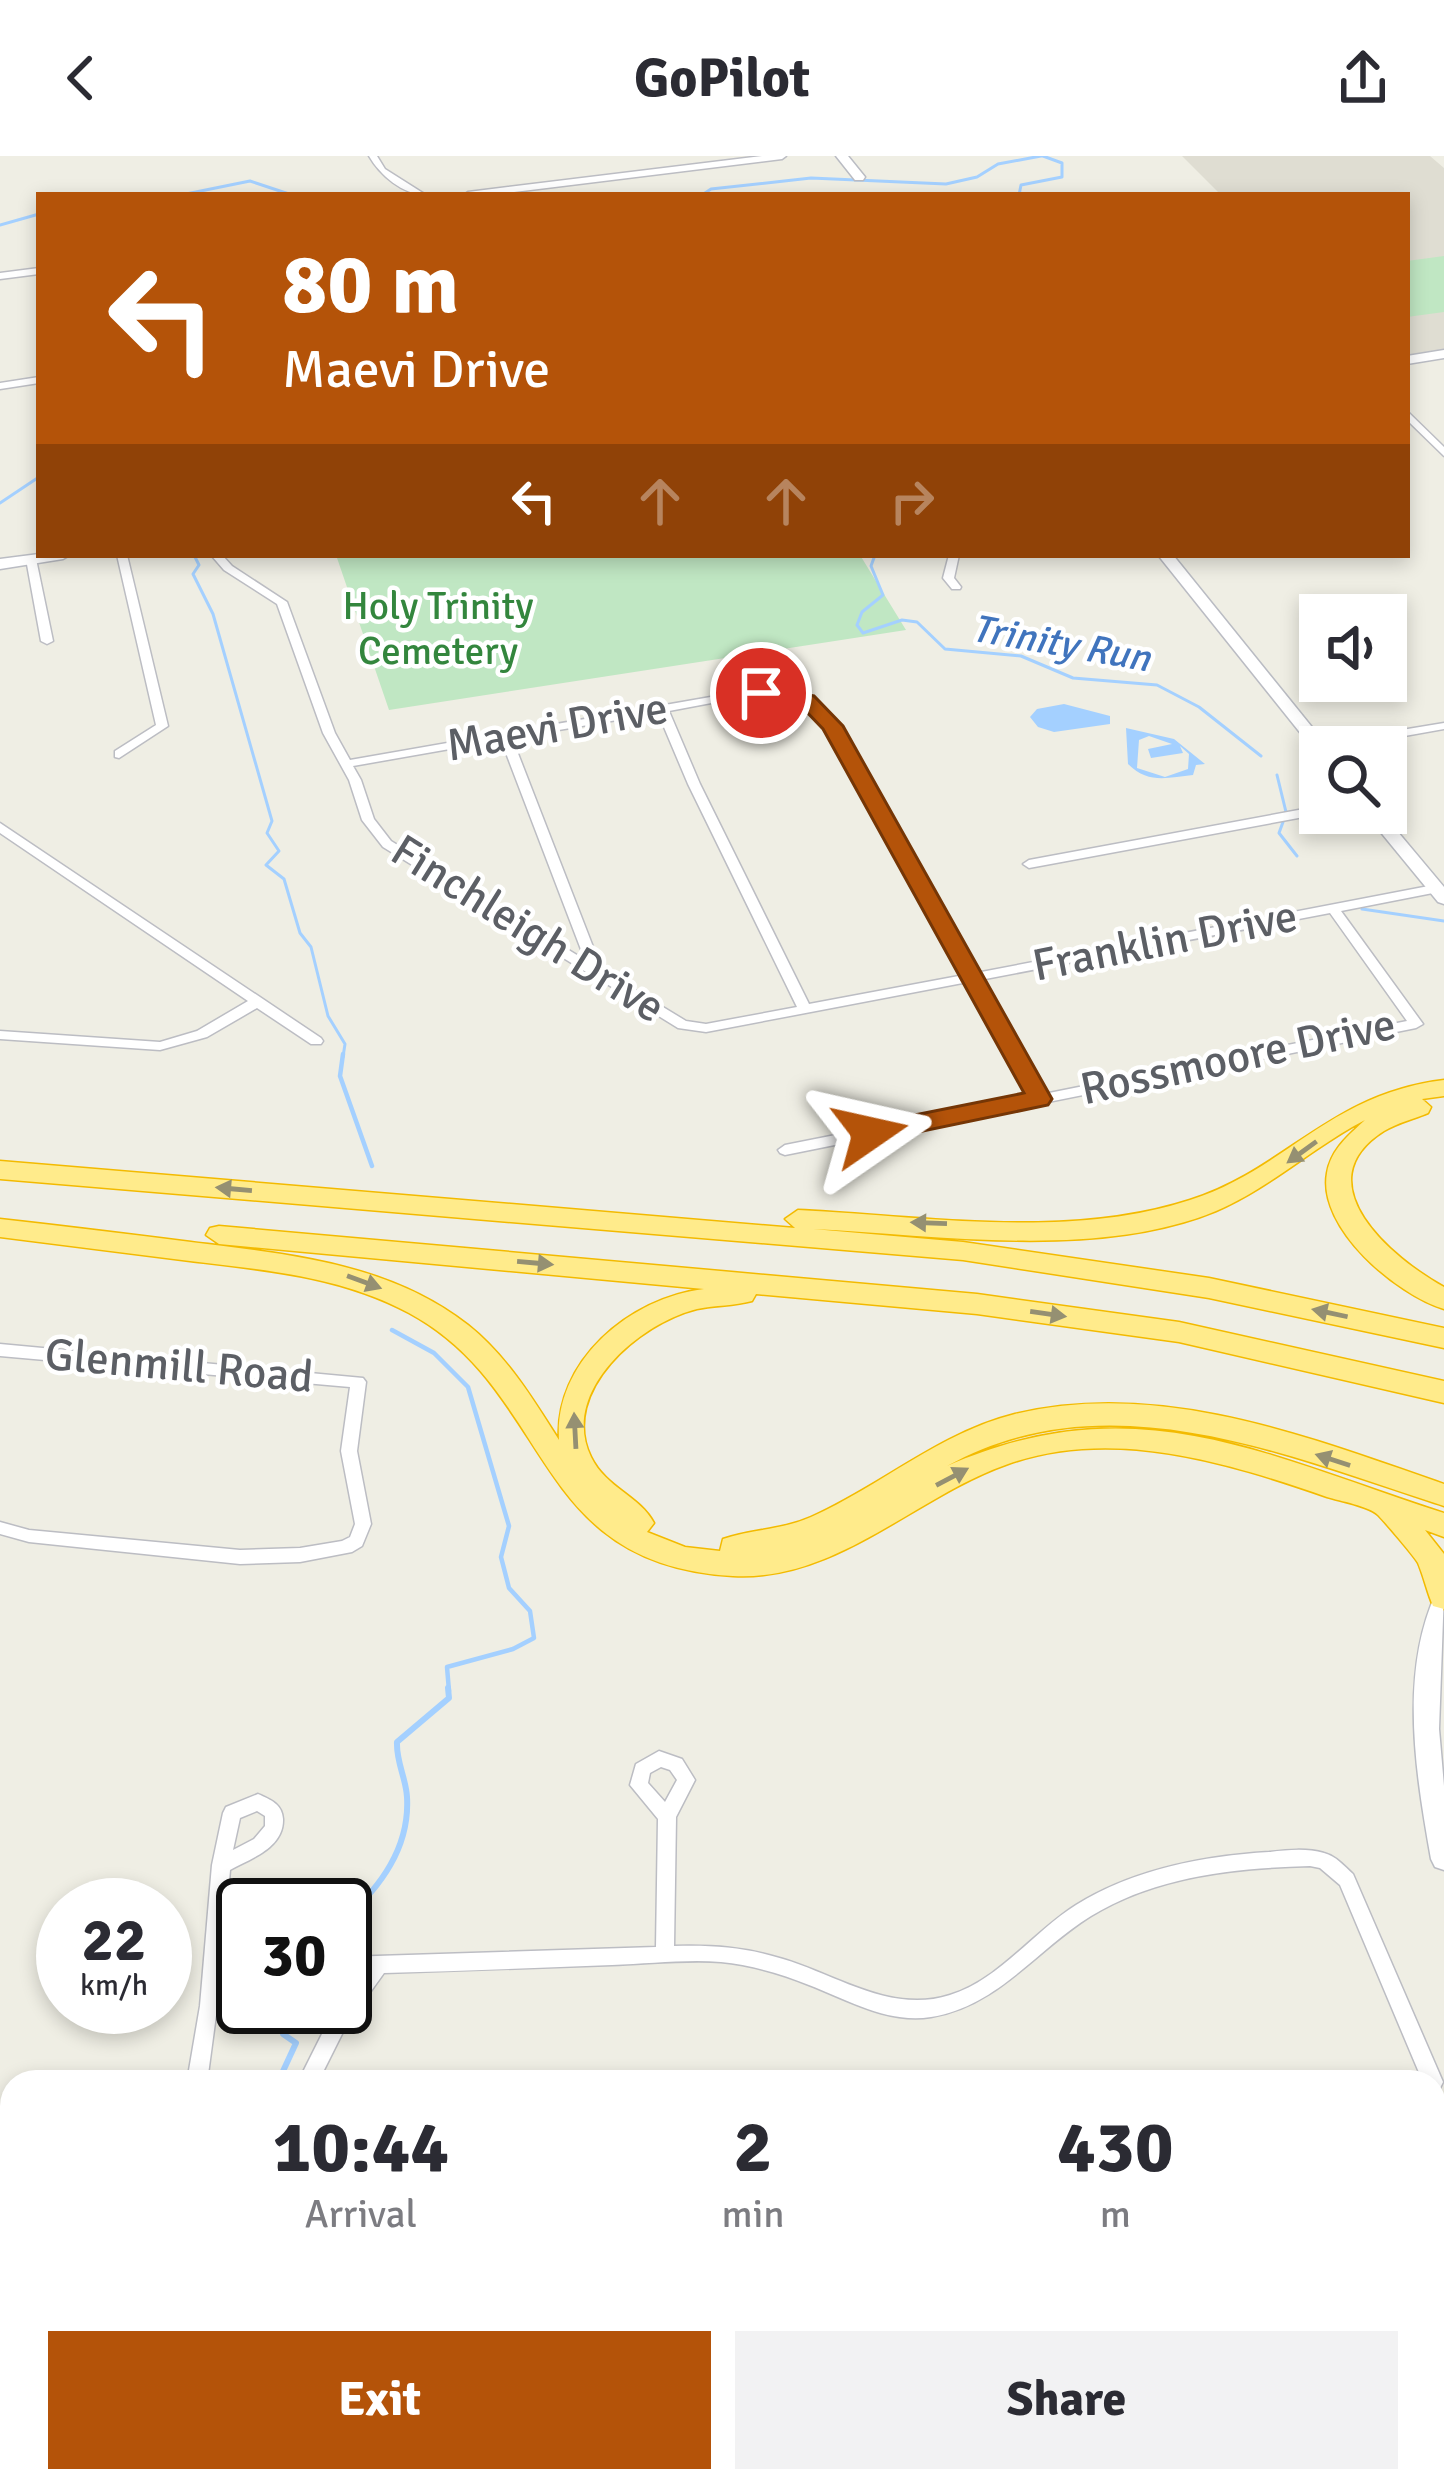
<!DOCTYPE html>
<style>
:root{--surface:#fff;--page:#f2f2f3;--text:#2b2b33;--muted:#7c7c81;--accent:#b45309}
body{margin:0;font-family:Signika,sans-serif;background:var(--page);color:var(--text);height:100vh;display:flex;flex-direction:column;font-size:45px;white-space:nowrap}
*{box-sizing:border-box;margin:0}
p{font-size:39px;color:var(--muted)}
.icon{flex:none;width:66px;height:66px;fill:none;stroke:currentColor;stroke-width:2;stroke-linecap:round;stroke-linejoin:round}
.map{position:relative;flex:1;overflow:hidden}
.panel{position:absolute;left:0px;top:1914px;width:1446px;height:423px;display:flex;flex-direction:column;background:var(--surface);border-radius:36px 36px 0 0;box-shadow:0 6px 18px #0003}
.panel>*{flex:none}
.hud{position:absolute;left:36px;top:36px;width:1374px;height:366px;border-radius:0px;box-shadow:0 6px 18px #0003;background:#b45309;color:#fff;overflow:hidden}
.tools{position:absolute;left:1299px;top:438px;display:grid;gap:24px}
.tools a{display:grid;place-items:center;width:108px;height:108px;border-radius:0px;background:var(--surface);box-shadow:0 6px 18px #0003;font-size:60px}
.speed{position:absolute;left:36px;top:1722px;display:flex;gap:24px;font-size:60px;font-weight:700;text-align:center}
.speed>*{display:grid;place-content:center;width:156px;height:156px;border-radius:50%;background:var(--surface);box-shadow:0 6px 18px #0003;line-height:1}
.speed small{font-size:30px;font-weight:400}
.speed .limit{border:6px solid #111;border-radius:18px;background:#fff;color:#111}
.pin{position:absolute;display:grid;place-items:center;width:102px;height:102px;color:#fff;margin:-51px;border:6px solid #fff;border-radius:50%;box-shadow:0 3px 12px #0007}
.me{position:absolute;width:132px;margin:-66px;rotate:79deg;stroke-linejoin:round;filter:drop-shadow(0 0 9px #0008)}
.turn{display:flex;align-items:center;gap:42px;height:252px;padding:0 48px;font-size:54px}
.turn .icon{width:156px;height:156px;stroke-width:2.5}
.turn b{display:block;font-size:84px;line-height:102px}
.lanes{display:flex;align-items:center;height:114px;padding:0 48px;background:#0003;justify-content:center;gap:60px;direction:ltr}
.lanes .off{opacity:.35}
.eta{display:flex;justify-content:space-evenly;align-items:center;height:204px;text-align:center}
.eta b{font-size:72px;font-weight:800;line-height:84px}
.cta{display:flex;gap:24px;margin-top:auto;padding:24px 48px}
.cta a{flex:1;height:138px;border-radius:0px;background:var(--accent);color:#fff;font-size:48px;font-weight:800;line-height:138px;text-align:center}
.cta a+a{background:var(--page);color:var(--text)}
header{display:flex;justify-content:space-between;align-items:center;height:156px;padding:0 48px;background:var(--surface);font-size:54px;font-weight:800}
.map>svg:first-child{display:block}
</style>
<header><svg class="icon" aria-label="back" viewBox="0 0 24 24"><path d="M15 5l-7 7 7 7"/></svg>GoPilot<svg class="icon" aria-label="share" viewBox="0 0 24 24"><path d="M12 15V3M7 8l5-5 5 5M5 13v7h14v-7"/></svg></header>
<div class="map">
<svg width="1444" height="2335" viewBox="0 0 1444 2335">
<rect width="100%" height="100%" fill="#efeee4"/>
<path fill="#dfddd2" d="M1182 0H1430L1444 12V193L1407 199V39H1221Z"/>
<path fill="#c0e7c3" d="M1444 100V156L1407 161V105Z
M336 399H860L906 474 389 554Z"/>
<path fill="#a4d0ff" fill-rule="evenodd" d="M1064 548 1110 560V568L1054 576 1038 571 1030 561 1037 553Z
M1126 572 1174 583 1205 608 1196 609 1193 619C1169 621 1149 629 1128 608ZM1149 580 1172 588 1148 593 1151 602 1183 597 1180 590 1189 598 1188 613 1165 621 1137 612 1139 584Z"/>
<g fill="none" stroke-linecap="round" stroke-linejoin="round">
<path stroke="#a4d0ff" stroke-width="3" d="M181 39 250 25 292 39
M702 39 711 33 811 22 946 28 977 21 998 8 1041 0
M1019 39 1021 29 1062 21V7L1043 0
M0 69 39 58
M0 347 39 321
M194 399 199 409 193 418 213 458 272 665 267 677 279 695 266 709 284 723 300 777 311 791 328 860 345 888 343 901
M875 399 871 410 883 439 862 456 857 469 863 477 902 464 917 466 945 493 1021 500 1073 522 1157 529 1199 551 1261 600
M1277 619 1286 656
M1283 666 1279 677 1297 700
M1362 753 1444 765"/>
<path stroke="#a4d0ff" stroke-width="4.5" d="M343 898 340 920 372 1010
M392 1174 434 1197 468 1231 509 1370 501 1401 509 1432 530 1455 534 1482 513 1493 447 1511 449 1535"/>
<path stroke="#a4d0ff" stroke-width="6" d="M345 1763C380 1731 410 1692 407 1641 406 1622 396 1606 397 1586L449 1542 448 1532
M278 1926 296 1887 283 1878V1851
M103 2335 114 2325"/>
<defs>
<path id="street" d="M369 0H377L385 13 426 39C403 39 380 19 369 0Z
M762 0H786L782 3 489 39H464L468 36Z
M39 112V118L0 123V117Z
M39 221V227L0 233V227Z
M1407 255 1444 291V300L1407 264Z
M117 399H127L168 570 119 602 115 601V595L156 569Z
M211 399H222L232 410 287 446 335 577 350 604 722 539C770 532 805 530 838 570L976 817 1434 729 1440 733 1438 736 1341 755 1423 868 1416 872 785 999 780 997 778 994 785 989 1032 940 968 826 706 876 678 872 602 825H594L591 819 383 691 362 664 349 624 323 577 277 448 224 414ZM769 541C794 544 810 552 827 571L964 819 809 848 700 628 669 555 722 545ZM658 557 688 628 797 851 706 868 686 865 602 814 512 582ZM501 584 585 804 391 685 374 663 361 624 353 610ZM1330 757 1407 865 1044 938 980 824Z
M949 399H959L954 422 961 431 960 433H952L943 422Z
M31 400 36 403 53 485 47 488 41 485 26 403Z
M1444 567V573L1343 591H1320V594L1317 591 1323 587Z
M1320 650V657H1323L1320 658 1029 712 1023 708 1029 704Z
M0 667 321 882 323 885 321 888H311L257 852 207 881 160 894 0 883V875L160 886 197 875 248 845 0 677Z
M0 1188 363 1222 366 1226 357 1295 371 1368 362 1390 352 1396 300 1406 240 1408 29 1386 0 1378V1366L29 1374 240 1394 300 1392 342 1385 350 1381 355 1368 341 1295 350 1231 0 1200Z
M659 1595 682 1603 695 1624 676 1661 674 1790C714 1789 745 1791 783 1803 837 1819 891 1858 950 1839 999 1824 1033 1776 1076 1749 1134 1713 1203 1700 1269 1696 1287 1694 1307 1692 1324 1697 1336 1700 1344 1710 1353 1718L1443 1926 1440 1932 1434 1935V1926H1423L1340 1729 1320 1712 1310 1710C1235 1712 1156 1720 1091 1760 1036 1794 998 1850 931 1861 888 1868 848 1844 809 1829 782 1818 751 1809 721 1806 686 1803 648 1808 612 1809 536 1812 460 1815 384 1817L346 1870 318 1926H298L332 1858 337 1851H345V1841L362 1818 345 1819V1801L656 1791 658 1663 630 1629 636 1608ZM661 1611 670 1614 677 1624 665 1646 648 1627 650 1617Z
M258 1638C271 1644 282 1648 283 1663 284 1692 250 1703 230 1714L222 1805 243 1804V1822H221L207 1926H187L200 1850 212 1709 223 1657 226 1651ZM257 1655 265 1660V1670L254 1683 233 1694 240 1662Z
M37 2325H59L55 2335H33Z
M140 2325H163L158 2335H135Z"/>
<path id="secondary" d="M836 0H848L865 21 863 24H855Z
M1444 194V202L1407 208V200Z
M39 398 70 399 63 403 0 413V403Z
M1158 399H1173L1328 591H1320V596L1314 594Z
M1365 657H1382L1444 731V748L1438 746Z
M1444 1435 1439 1573 1444 1630V1714L1435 1711 1431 1703C1416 1619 1399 1518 1436 1437Z"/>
<path id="highway" d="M1444 924V940L1422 943 1431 951 1428 957C1414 963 1397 967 1384 975 1302 1027 1393 1103 1444 1131V1153C1397 1139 1317 1072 1327 1017 1331 993 1349 979 1365 964 1313 991 1270 1032 1216 1055 1098 1104 938 1079 813 1073L963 1086 1209 1122 1444 1172V1192L1209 1142 963 1104 0 1023V1005L795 1072 785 1063 798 1054C925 1060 1067 1084 1190 1044 1287 1013 1329 938 1444 924Z
M0 1063C64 1070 128 1078 191 1086 288 1098 389 1107 468 1169 507 1200 533 1243 559 1284 554 1206 629 1142 704 1133L219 1088 206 1079 210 1072 219 1070 977 1138 1179 1166 1444 1225V1247L1179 1186 977 1158 756 1138 752 1145C734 1150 716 1149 697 1153 640 1167 559 1235 591 1301 606 1332 640 1340 654 1367L647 1376 685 1391 720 1395 723 1383C752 1373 782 1374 811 1361 881 1330 939 1277 1015 1258 1161 1223 1308 1281 1444 1328V1350C1286 1299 1107 1221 947 1310 1135 1227 1264 1299 1444 1357V1381L1425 1374 1444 1398V1453L1433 1450C1427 1436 1424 1421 1418 1407 1414 1400 1384 1365 1378 1359 1369 1350 1340 1345 1327 1341 1226 1306 1113 1271 1008 1308 916 1340 836 1426 733 1420 529 1409 555 1236 409 1157 340 1120 265 1114 190 1105 126 1097 63 1089 0 1081Z"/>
</defs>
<use href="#street" stroke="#bcbdc3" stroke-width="3"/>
<use href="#secondary" stroke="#babcc3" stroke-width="3"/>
<use href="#highway" stroke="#f3ba00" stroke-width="3"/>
<use href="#street" fill="#fff" fill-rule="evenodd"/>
<use href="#secondary" fill="#fff" fill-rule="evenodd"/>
<use href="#highway" fill="#ffeb8b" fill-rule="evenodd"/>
</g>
<defs><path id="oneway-solid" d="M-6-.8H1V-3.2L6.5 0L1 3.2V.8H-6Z" transform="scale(3)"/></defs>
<g fill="#959072">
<use href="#oneway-solid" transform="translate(1302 996) rotate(144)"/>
<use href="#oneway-solid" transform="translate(234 1033) rotate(-175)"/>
<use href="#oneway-solid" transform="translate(929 1067) rotate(-178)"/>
<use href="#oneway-solid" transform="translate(535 1107) rotate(5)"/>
<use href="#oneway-solid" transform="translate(364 1126) rotate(20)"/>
<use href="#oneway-solid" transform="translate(1330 1157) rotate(-168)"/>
<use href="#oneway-solid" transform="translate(1048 1158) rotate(8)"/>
<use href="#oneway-solid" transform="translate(575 1275) rotate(-93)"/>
<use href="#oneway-solid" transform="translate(1333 1304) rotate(-162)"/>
<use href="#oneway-solid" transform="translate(952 1321) rotate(-28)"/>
</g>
<path fill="#b45309" stroke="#753606" stroke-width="3" d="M761 531 814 540 843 570 1052 943 1048 949 870 986 861 983 857 977 870 968 1024 937 823 573 800 549 754 542 751 537Z"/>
<g text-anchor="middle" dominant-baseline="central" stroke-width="9" stroke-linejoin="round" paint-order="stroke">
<g font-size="39" fill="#33863d" stroke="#fff">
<text x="438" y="450">Holy Trinity<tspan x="438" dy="45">Cemetery</tspan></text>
</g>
<g font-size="39" font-style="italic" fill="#4074bd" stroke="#fff">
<text transform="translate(1061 487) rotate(10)">Trinity Run</text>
</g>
<g font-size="45" fill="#5c5f65" stroke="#fff">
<text transform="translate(557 571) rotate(-10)">Maevi Drive</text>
<text transform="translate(528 773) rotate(32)">Finchleigh Drive</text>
<text transform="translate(1165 785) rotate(-11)">Franklin Drive</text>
<text transform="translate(1238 901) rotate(-12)">Rossmoore Drive</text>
<text transform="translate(179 1210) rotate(5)">Glenmill Road</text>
</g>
</g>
</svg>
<div class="tools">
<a><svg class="icon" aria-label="sound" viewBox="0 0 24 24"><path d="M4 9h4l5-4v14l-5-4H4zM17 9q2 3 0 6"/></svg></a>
<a><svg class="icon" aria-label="search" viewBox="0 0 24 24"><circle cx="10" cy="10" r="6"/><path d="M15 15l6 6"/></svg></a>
</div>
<div class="speed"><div>22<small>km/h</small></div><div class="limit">30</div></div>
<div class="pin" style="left:761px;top:537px;background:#d93025"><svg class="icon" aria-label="arrive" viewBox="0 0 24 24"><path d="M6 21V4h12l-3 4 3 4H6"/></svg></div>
<svg class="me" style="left:870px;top:977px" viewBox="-20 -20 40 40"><path d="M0-17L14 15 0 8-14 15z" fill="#b45309" stroke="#fff" stroke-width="4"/></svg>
<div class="hud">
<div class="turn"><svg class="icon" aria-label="left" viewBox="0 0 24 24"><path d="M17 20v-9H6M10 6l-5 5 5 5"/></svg><div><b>80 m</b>Maevi Drive</div></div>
<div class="lanes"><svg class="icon" aria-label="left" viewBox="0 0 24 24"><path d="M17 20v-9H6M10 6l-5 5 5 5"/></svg><svg class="icon off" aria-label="ahead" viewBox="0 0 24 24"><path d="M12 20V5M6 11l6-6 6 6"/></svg><svg class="icon off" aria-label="ahead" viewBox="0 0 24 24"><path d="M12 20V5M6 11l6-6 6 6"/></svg><svg class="icon off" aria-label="right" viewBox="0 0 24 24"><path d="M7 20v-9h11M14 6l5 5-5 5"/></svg></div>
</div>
<section class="panel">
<div class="eta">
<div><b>10:44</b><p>Arrival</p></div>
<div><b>2</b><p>min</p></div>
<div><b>430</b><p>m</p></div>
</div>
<div class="cta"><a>Exit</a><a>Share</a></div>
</section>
</div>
